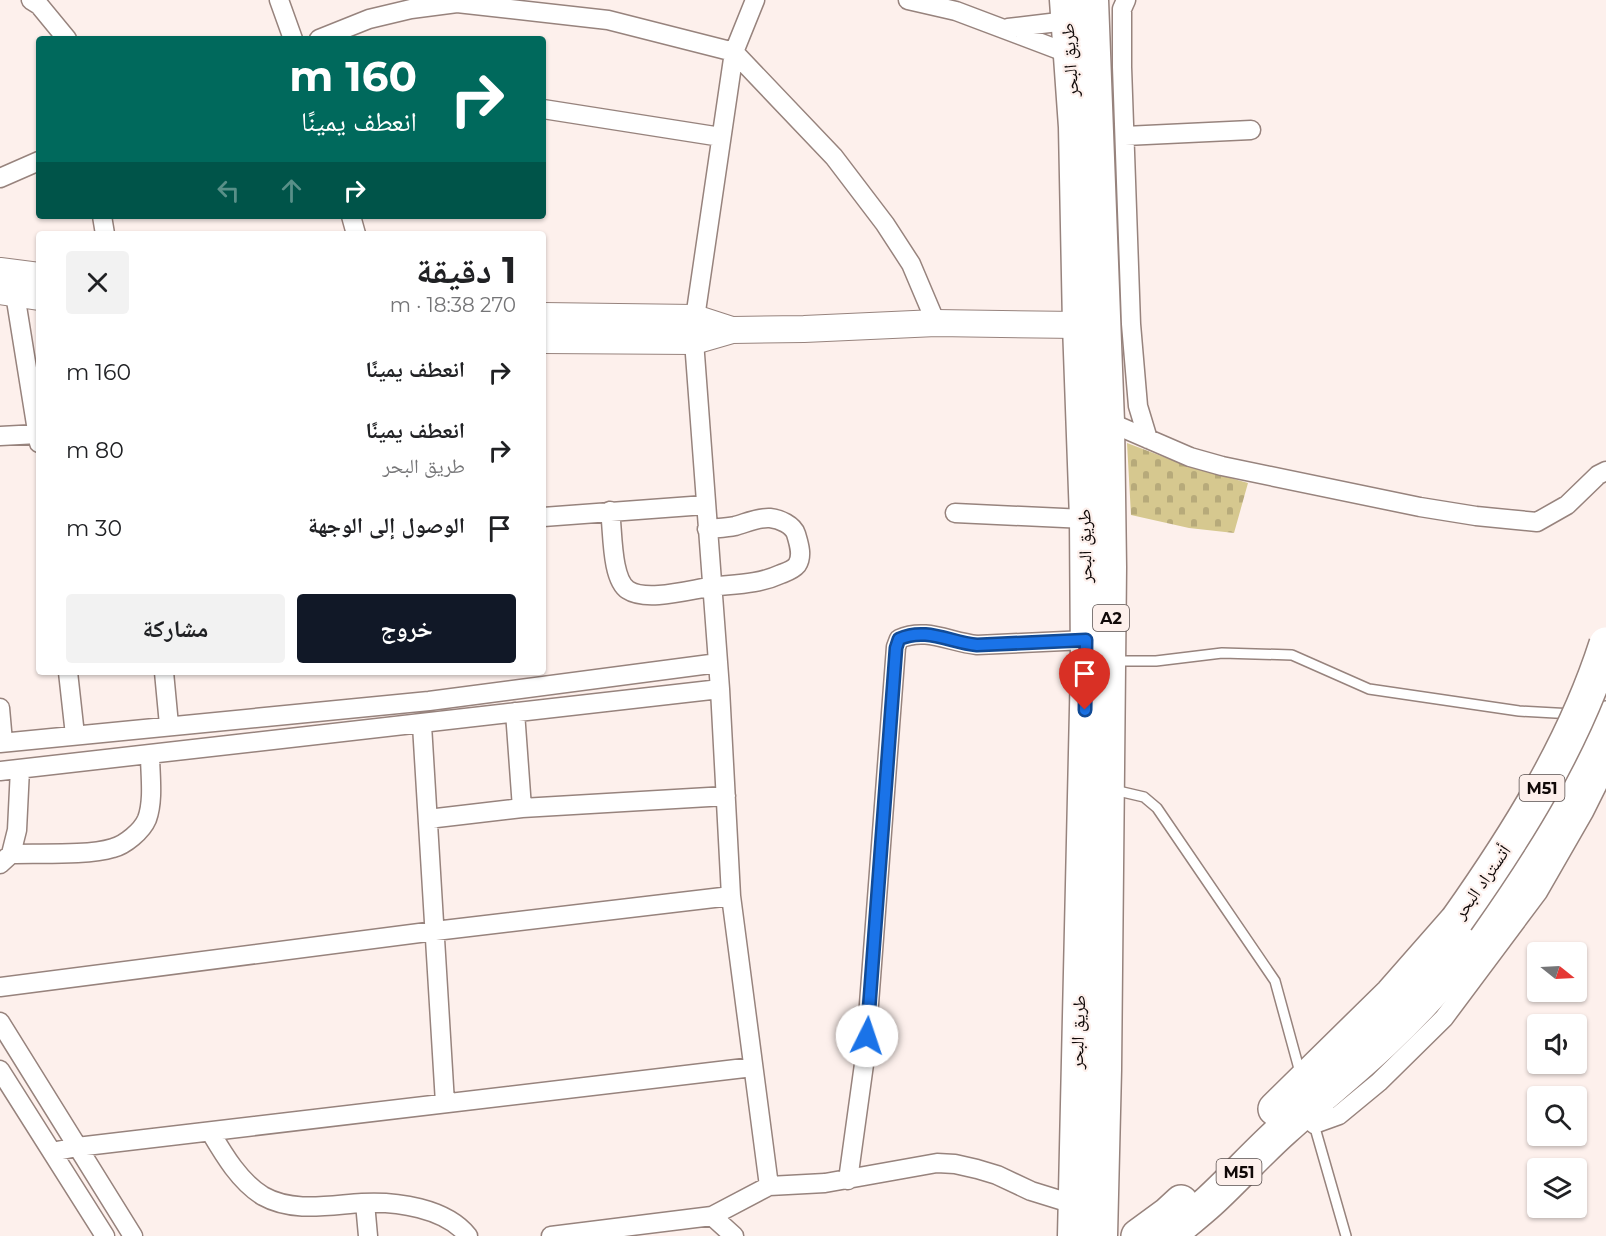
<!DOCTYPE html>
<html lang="ar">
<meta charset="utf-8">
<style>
:root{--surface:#fff;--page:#f2f2f2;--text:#202124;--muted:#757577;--accent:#111827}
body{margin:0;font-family:Montserrat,"Noto Naskh Arabic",sans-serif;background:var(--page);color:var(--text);direction:rtl;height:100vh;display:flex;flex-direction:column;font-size:22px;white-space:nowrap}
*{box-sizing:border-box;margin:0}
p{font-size:20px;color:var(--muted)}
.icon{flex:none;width:33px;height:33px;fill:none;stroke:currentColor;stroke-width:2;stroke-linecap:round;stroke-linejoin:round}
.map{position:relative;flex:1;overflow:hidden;direction:ltr}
.panel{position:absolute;left:36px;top:231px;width:510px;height:444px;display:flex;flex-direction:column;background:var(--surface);border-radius:6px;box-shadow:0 2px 4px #0004;direction:rtl}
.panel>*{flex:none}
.banner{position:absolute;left:36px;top:36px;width:510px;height:183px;border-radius:6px;box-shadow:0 2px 4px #0004;direction:rtl;background:#00695c;color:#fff;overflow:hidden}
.needle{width:39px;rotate:108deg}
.fabs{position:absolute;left:1527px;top:942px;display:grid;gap:12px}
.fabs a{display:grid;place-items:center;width:60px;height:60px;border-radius:6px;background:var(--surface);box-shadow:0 2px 4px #0004;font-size:30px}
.pin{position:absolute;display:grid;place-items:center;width:51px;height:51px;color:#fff;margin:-62px -26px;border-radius:50% 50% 50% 0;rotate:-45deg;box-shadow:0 0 6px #0007}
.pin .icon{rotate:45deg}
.me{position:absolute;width:66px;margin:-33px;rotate:4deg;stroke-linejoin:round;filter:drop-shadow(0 0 4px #0008)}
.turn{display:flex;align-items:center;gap:21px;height:126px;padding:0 30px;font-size:27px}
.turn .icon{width:78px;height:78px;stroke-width:2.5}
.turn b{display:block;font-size:42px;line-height:51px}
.lanes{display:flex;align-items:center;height:57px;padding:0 30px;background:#0003;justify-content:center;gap:30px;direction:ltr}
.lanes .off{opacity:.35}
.round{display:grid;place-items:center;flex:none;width:63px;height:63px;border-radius:6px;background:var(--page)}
.summary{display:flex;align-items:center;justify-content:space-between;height:102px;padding:0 30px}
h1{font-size:36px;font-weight:700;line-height:45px}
.button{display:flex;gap:12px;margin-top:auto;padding:12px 30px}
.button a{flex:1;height:69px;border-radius:6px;background:var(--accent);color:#fff;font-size:24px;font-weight:700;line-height:69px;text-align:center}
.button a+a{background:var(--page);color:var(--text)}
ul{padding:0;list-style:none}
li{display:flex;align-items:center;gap:18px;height:78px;padding:0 30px}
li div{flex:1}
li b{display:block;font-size:22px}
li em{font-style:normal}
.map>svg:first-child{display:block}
</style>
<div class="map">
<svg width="1606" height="1236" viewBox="0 0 1606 1236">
<defs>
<pattern id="cemetery-stones" width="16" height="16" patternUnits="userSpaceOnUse" patternTransform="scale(1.5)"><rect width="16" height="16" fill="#d6c88f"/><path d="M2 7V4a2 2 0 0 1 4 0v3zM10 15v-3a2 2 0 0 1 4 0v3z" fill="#b7aa7a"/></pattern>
</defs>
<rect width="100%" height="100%" fill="#fdf0ec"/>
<path fill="url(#cemetery-stones)" d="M1127 443 1185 465 1248 483 1234 533 1189 528 1131 515Z"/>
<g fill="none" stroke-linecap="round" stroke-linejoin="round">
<defs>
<path id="service" d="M1113 661H1156L1222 653 1292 655 1369 689 1519 711 1573 714
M1114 790 1144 797 1157 808 1275 981 1301 1076
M1313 1121 1346 1236"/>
<path id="minor" d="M31 0 39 5 67 39
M279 0 293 39
M755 0 734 52 695 318 694 341 720 689 731 896 769 1186
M908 0 956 11 1070 54
M1126 0 1122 9V67L1131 324 1138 406 1148 439
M1008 28 1067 21
M319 39 369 19 411 9 457 3 608 20 734 52 834 157 885 224 911 264 936 323
M543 109 721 137
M1125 136 1251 130
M0 178 39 161
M102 216 105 234
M351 216 356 234
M15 294 39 443
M1109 422 1190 457 1222 466 1420 507 1476 516 1537 522 1567 505 1598 475 1606 471
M0 436 38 434
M610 511C613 531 611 579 628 590 646 602 689 590 709 587 734 584 757 585 781 574 786 572 793 570 797 565 803 556 799 544 796 534 793 525 780 519 770 518 759 517 746 523 735 526 726 528 716 528 707 529
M955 513 1085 519
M543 517 705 505
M68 672 75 735
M164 672 169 725
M0 708 3 742
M515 712 522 808
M422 725 445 1103
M0 743 429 701 718 663
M0 771 720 689
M428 819 522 808 726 796
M11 854C39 853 87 856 113 848 125 845 142 831 147 819 154 800 150 774 150 754
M0 864 11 854 17 830 20 769
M0 987 435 931 731 896
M0 1022 133 1236
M0 1070 105 1236
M1314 1124 1339 1115 1379 1082 1444 1018 1538 892 1584 812 1606 768
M211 1133C224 1155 240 1182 263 1196 293 1213 330 1205 362 1203 396 1201 446 1208 468 1236
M52 1152 77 1147 753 1067
M848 1180 865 1057 896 647 899 639C926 627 949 642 977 645L1086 640
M365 1203 368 1236
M712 1216 734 1236
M551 1236 712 1216 769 1186 825 1183 937 1163 955 1164 977 1169 997 1175 1031 1191 1073 1204"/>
<path id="secondary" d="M0 271 39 276
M0 291 39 297
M543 316 695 318 732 330
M543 340 694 341 732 330 804 329 936 323 1078 325"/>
<path id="trunk" d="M1065 0 1074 127 1078 325 1085 519 1086 665 1073 1236
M1093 0 1109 422 1111 567 1106 1070 1102 1236"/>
<path id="motorway" d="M1275 1109 1392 994 1457 920
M1138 1236 1168 1214 1181 1202
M1169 1236C1182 1224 1197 1213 1210 1201 1236 1177 1259 1151 1285 1128 1317 1099 1352 1071 1384 1041 1478 952 1558 839 1606 718"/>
</defs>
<use href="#service" stroke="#97837d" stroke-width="12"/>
<use href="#minor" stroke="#97837d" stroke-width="21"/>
<use href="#secondary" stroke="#97837d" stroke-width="28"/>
<use href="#trunk" stroke="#97837d" stroke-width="33"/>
<use href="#motorway" stroke="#97837d" stroke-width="36"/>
<use href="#service" stroke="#fff" stroke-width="9"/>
<use href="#minor" stroke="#fff" stroke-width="18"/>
<use href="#secondary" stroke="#fff" stroke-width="26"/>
<use href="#trunk" stroke="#fff" stroke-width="30"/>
<use href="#motorway" stroke="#fff" stroke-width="33"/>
<defs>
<path id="motorway-bridge" d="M1457 920C1517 835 1574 744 1606 644"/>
</defs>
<use href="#motorway-bridge" stroke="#97837d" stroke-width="36" stroke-linecap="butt"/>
<use href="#motorway-bridge" stroke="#fff" stroke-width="33"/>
</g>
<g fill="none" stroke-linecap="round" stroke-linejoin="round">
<defs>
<path id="route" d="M867 1036 896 648 899 639C926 627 949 642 977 645L1086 640 1085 710"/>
</defs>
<use href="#route" stroke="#114b97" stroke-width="15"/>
<use href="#route" stroke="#1a73e8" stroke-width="10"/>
</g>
<g text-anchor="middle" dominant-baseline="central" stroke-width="4.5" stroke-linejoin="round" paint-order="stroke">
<g fill="#fdf0ec" stroke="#574e4c" stroke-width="1.5">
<rect x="1093" y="605" width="36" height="26" rx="4.5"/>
<rect x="1519.5" y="775" width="45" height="26" rx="4.5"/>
<rect x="1216.5" y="1159" width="45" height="26" rx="4.5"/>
</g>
<g font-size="16" font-weight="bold" fill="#100908">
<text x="1111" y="618">A2</text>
<text x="1542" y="788">M51</text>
<text x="1239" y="1172">M51</text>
</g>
<g font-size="18" fill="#100908" stroke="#fdf0ec">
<text transform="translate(1070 60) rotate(-94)">طريق البحر</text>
<text transform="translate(1085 546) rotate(-91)">طريق البحر</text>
<text transform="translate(1482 882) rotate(-55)">أتستراد البحر</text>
<text transform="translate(1078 1032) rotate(-88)">طريق البحر</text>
</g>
</g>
</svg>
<div class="fabs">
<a><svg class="needle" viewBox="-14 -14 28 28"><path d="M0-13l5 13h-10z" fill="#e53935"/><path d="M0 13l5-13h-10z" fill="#757577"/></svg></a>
<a><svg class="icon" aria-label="sound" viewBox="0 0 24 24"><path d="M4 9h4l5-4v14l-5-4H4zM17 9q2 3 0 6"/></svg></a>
<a><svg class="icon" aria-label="search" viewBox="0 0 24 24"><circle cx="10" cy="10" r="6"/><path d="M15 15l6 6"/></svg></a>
<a><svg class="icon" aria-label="layers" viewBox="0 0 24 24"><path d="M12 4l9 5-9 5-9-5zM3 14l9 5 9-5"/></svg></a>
</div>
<div class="pin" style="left:1085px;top:710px;background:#d93025"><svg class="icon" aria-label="arrive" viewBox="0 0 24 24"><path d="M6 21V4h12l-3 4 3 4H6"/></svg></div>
<svg class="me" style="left:867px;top:1036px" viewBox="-20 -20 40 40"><circle r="19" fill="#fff"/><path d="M0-13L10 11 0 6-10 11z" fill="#1a73e8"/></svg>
<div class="banner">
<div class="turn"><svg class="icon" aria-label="right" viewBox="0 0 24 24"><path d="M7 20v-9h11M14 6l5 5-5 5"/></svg><div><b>160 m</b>انعطف يمينًا</div></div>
<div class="lanes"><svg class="icon off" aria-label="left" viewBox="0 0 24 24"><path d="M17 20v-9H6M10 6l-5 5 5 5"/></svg><svg class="icon off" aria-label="ahead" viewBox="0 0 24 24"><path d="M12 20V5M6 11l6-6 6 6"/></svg><svg class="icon" aria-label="right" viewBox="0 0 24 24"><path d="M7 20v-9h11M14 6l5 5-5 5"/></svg></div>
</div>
<section class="panel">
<div class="summary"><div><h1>1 دقيقة</h1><p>270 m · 18:38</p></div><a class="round"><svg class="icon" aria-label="close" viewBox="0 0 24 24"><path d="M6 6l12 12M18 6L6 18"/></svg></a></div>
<ul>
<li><svg class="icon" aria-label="right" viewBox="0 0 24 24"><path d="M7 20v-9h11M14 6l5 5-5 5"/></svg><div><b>انعطف يمينًا</b></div><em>160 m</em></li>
<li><svg class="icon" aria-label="right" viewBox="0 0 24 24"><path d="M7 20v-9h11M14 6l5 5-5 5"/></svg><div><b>انعطف يمينًا</b><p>طريق البحر</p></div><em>80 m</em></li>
<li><svg class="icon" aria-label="arrive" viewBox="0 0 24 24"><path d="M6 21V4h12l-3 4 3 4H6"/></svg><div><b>الوصول إلى الوجهة</b></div><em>30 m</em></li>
</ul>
<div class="button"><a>خروج</a><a>مشاركة</a></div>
</section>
</div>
